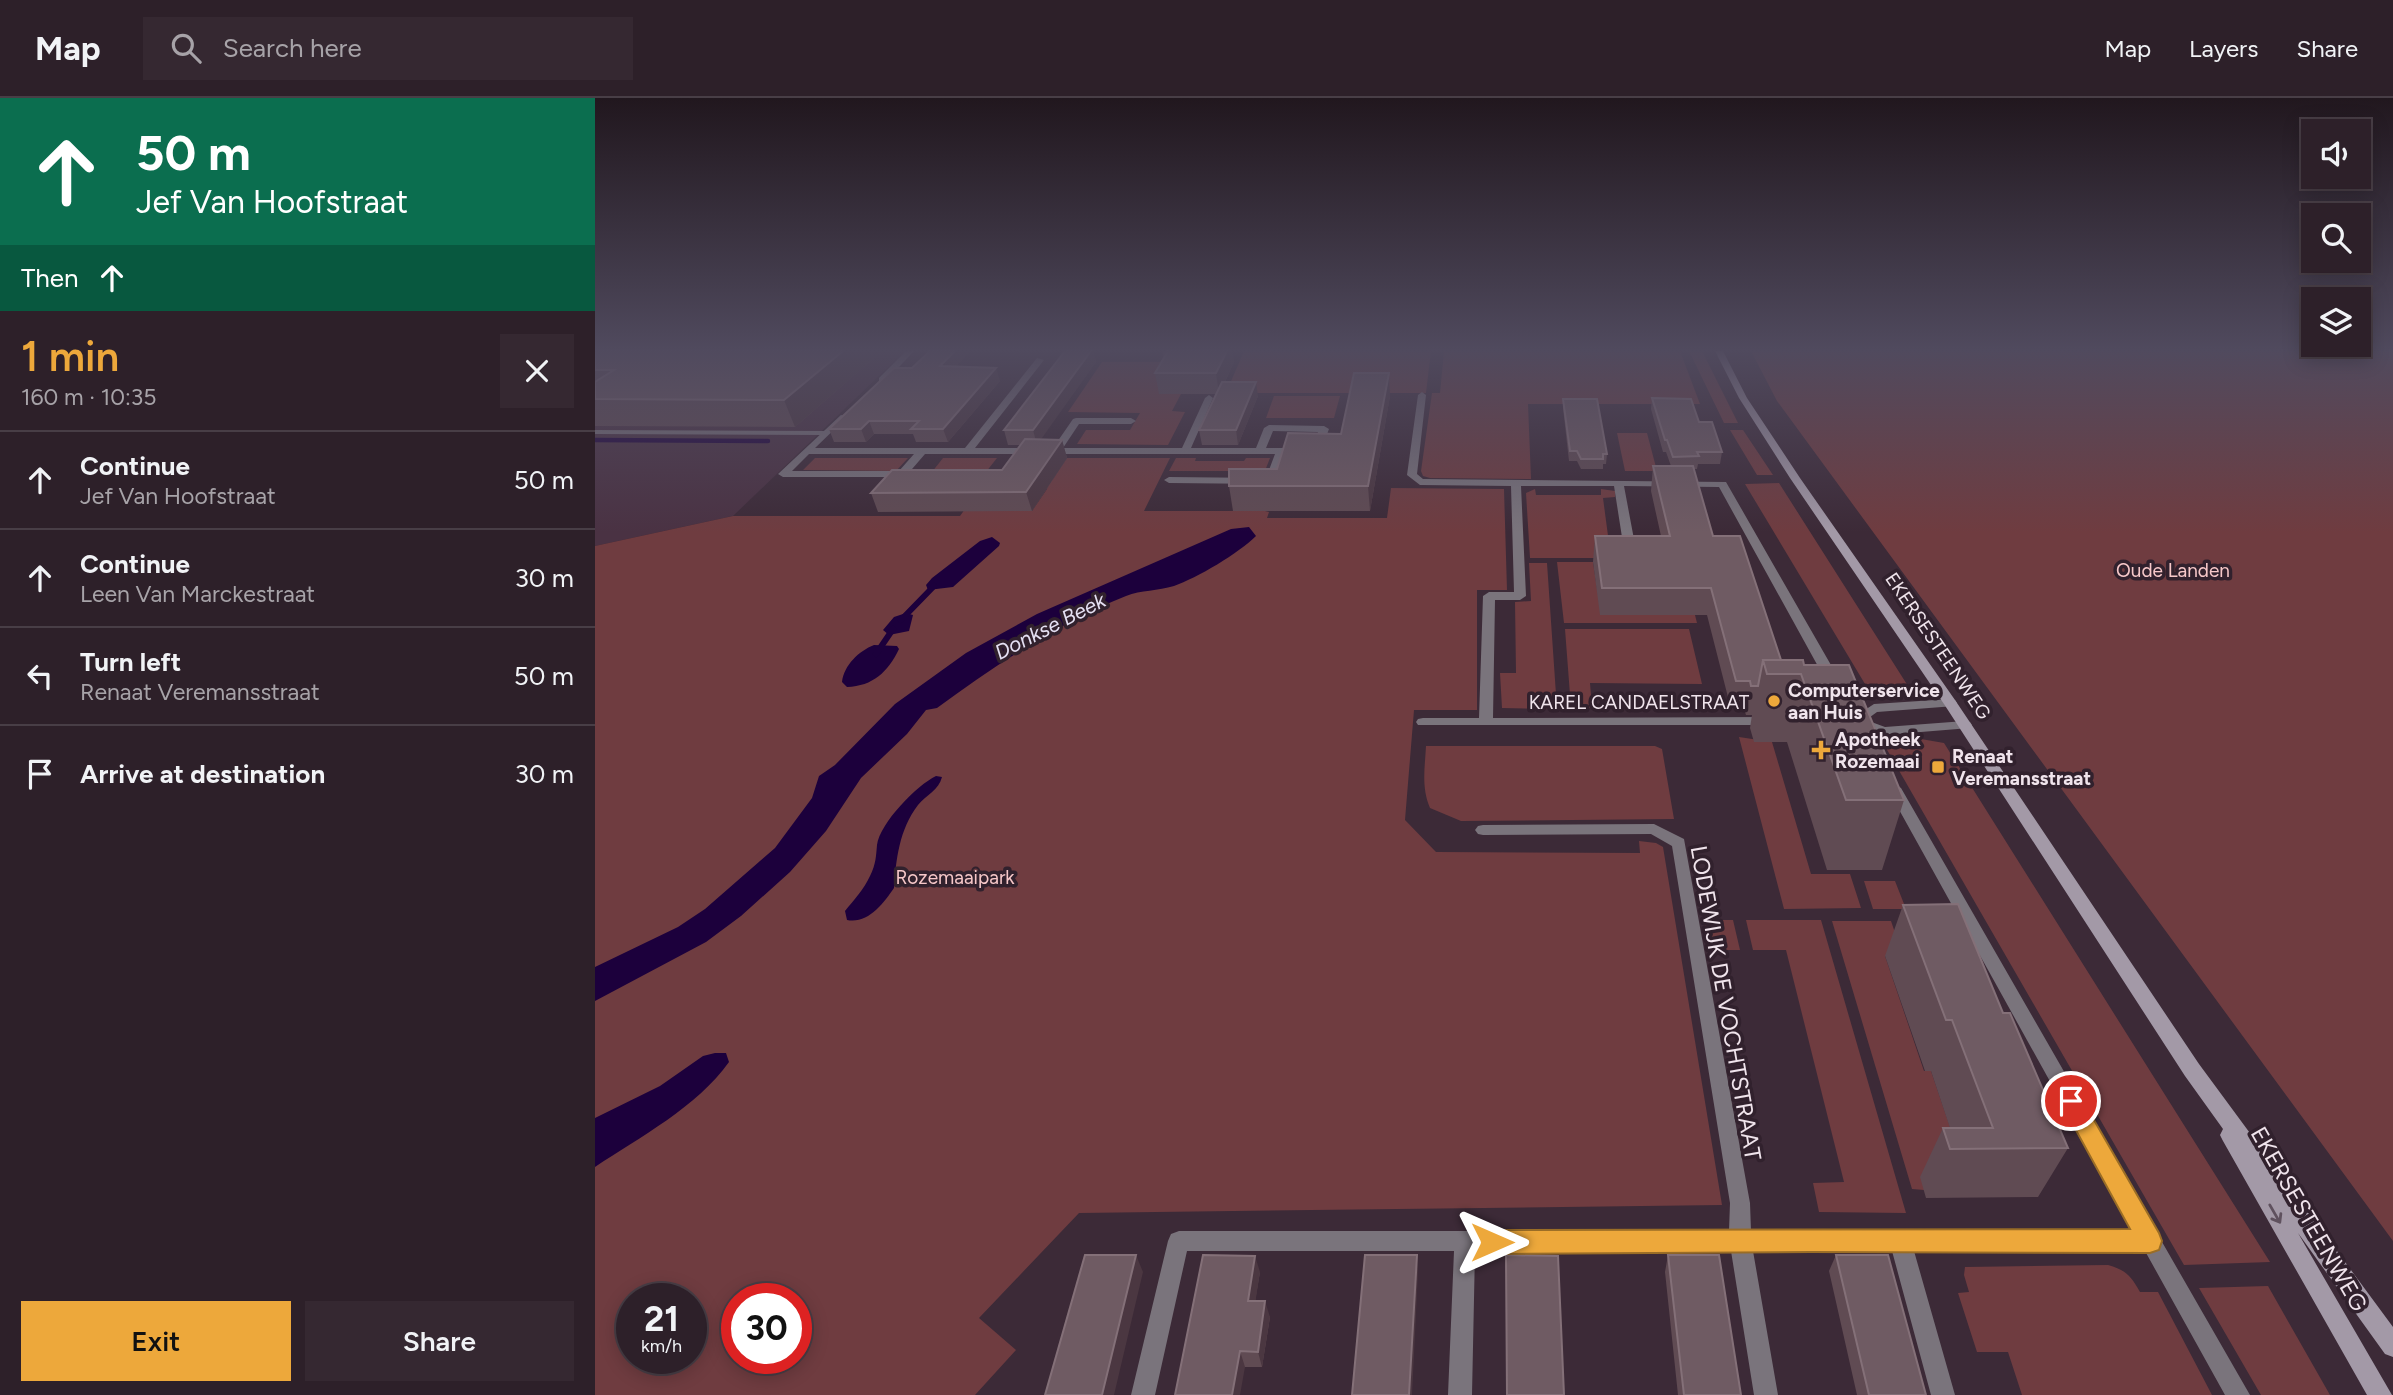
<!DOCTYPE html>
<meta charset="utf-8">
<style>
:root{--surface:#2d2029;--page:#352831;--text:#f1f3f6;--muted:#a7a3a8;--line:#483e46;--accent:#eda83b}
body{margin:0;font-family:Figtree,sans-serif;background:var(--page);color:var(--text);height:100vh;display:flex;flex-direction:column;font-size:26px;white-space:nowrap}
*{box-sizing:border-box;margin:0}
p{font-size:23px;color:var(--muted)}
.icon{flex:none;width:38px;height:38px;fill:none;stroke:currentColor;stroke-width:2;stroke-linecap:round;stroke-linejoin:round}
.map{position:relative;flex:1;overflow:hidden}
.side{display:flex;flex-direction:column;background:var(--surface);width:595px}
.side>*{flex:none}
.guide{background:#0b6e4f;color:#fff;overflow:hidden}
.buttons{position:absolute;left:1706px;top:21px;display:grid;gap:14px}
.buttons a{display:grid;place-items:center;width:70px;height:70px;border-radius:0px;background:var(--surface);box-shadow:0 4px 18px #0003,0 0 0 2px var(--line);font-size:35px}
.speed{position:absolute;left:21px;top:1185px;display:flex;gap:14px;font-size:35px;font-weight:700;text-align:center}
.speed>*{display:grid;place-content:center;width:91px;height:91px;border-radius:50%;background:var(--surface);box-shadow:0 4px 18px #0003,0 0 0 2px var(--line);line-height:1}
.speed small{font-size:18px;font-weight:400}
.speed .limit{border:10px solid #d22;background:#fff;color:#111}
.pin{position:absolute;display:grid;place-items:center;width:60px;height:60px;color:#fff;margin:-30px;border:4px solid #fff;border-radius:50%;box-shadow:0 2px 7px #0007}
.me{position:absolute;width:77px;margin:-38px;rotate:90deg;stroke-linejoin:round;filter:drop-shadow(0 0 5px #0008)}
.turn{display:flex;align-items:center;gap:24px;height:147px;padding:0 21px;font-size:32px}
.turn .icon{width:91px;height:91px;stroke-width:2.5}
.turn b{display:block;font-size:49px;line-height:60px}
.then{display:flex;align-items:center;height:66px;padding:0 21px;background:#0003;gap:14px;font-size:26px}
.round{display:grid;place-items:center;flex:none;width:74px;height:74px;border-radius:0px;background:var(--page)}
.headline{display:flex;align-items:center;justify-content:space-between;height:119px;padding:0 21px}
h1{font-size:42px;font-weight:600;line-height:52px;color:var(--accent)}
.cta{display:flex;gap:14px;margin-top:auto;padding:14px 21px}
.cta a{flex:1;height:80px;border-radius:0px;background:var(--accent);color:#111;font-size:28px;font-weight:600;line-height:80px;text-align:center}
.cta a+a{background:var(--page);color:var(--text)}
ul{padding:0;list-style:none}
li{display:flex;align-items:center;gap:21px;height:98px;padding:0 21px;border-top:2px solid var(--line)}
li div{flex:1}
li b{display:block;font-size:26px}
li em{font-style:normal}
header{display:flex;align-items:center;gap:42px;box-sizing:border-box;height:98px;padding:0 35px;background:var(--surface);border-bottom:2px solid var(--line)}
header strong{font-size:33px}
nav{display:flex;gap:38px;margin-inline-start:auto;font-size:24px}
.search{width:490px;height:63px;background:var(--page);display:flex;align-items:center;gap:18px;box-sizing:border-box;padding:0 24px;border-radius:0px;color:var(--muted);font-size:26px}
main{display:flex;flex:1;min-height:0}
.map>svg:first-child{display:block}
</style>
<header>
<strong>Map</strong>
<div class="search"><svg class="icon" aria-label="search" viewBox="0 0 24 24"><circle cx="10" cy="10" r="6"/><path d="M15 15l6 6"/></svg>Search here</div>
<nav><a>Map</a><a>Layers</a><a>Share</a></nav>
</header>
<main>
<section class="side">
<div class="guide">
<div class="turn"><svg class="icon" aria-label="ahead" viewBox="0 0 24 24"><path d="M12 20V5M6 11l6-6 6 6"/></svg><div><b>50 m</b>Jef Van Hoofstraat</div></div>
<div class="then">Then<svg class="icon" aria-label="ahead" viewBox="0 0 24 24"><path d="M12 20V5M6 11l6-6 6 6"/></svg></div>
</div>
<div class="headline"><div><h1>1 min</h1><p>160 m · 10:35</p></div><a class="round"><svg class="icon" aria-label="close" viewBox="0 0 24 24"><path d="M6 6l12 12M18 6L6 18"/></svg></a></div>
<ul>
<li><svg class="icon" aria-label="ahead" viewBox="0 0 24 24"><path d="M12 20V5M6 11l6-6 6 6"/></svg><div><b>Continue</b><p>Jef Van Hoofstraat</p></div><em>50 m</em></li>
<li><svg class="icon" aria-label="ahead" viewBox="0 0 24 24"><path d="M12 20V5M6 11l6-6 6 6"/></svg><div><b>Continue</b><p>Leen Van Marckestraat</p></div><em>30 m</em></li>
<li><svg class="icon" aria-label="left" viewBox="0 0 24 24"><path d="M17 20v-9H6M10 6l-5 5 5 5"/></svg><div><b>Turn left</b><p>Renaat Veremansstraat</p></div><em>50 m</em></li>
<li><svg class="icon" aria-label="arrive" viewBox="0 0 24 24"><path d="M6 21V4h12l-3 4 3 4H6"/></svg><div><b>Arrive at destination</b></div><em>30 m</em></li>
</ul>
<div class="cta"><a>Exit</a><a>Share</a></div>
</section>
<div class="map">
<svg width="1798" height="1297" viewBox="0 0 1798 1297">
<rect width="100%" height="100%" fill="#3c2a37"/>
<path fill="#4a3243" d="M0 253H310L138 418 0 448Z"/>
<path fill="#6f3c40" fill-rule="evenodd" d="M649 253H836L831 295H631Z
M849 253H1085L1105 306H933L936 381 835 380 828 378 826 373 837 295H845Z
M1094 253H1107L1143 325H1129Z
M1156 253H1798V1143L1182 303Z
M507 264H582L565 295 586 296 577 313 590 314 573 347 482 346 491 332H535L545 315 473 314Z
M679 298H745L739 320H671Z
M1135 332H1148L1178 377H1162Z
M1022 335H1052L1062 373H1030Z
M220 360H313L301 373 208 372Z
M348 360H402L387 379H333Z
M472 360H575L549 413H670L674 414 672 420H792L796 390 909 391 912 492H882V612H819L810 722 841 754 1045 755 1044 743 1061 745 1068 749 1127 1107 484 1115 384 1220 421 1252 380 1297H0V448L138 418H365L386 389 437 413 452 391 454 381H458ZM37 1200H96V1260H37ZM142 1200H201V1260H142Z
M581 360H601L600 363H649L651 360H675L668 378 663 373H574Z
M1184 385 1313 588 1273 591 1150 386Z
M940 391 941 397H1006V391L1020 393V399L1008 400 1016 460H935L931 395Z
M962 464H998L1006 517H1100L1102 525H969Z
M934 465H952L962 611 907 610 905 575H921L920 504 936 503Z
M970 531H1094L1107 586 995 585 997 610H976Z
M1144 639 1177 644 1216 776H1255L1266 810 1189 811Z
M1326 641 1349 645 1675 1164 1589 1167 1291 650 1305 642Z
M831 648H1060L1067 651 1079 721 866 723 835 710C826 689 830 669 831 648Z
M1269 783H1300L1311 811H1278Z
M1109 822H1138L1145 852H1115Z
M1151 822H1226L1311 1115 1224 1114 1218 1085 1249 1084 1191 852H1158Z
M1237 823H1296L1308 858H1290L1329 973H1336L1372 1079 1329 1092 1317 1091Z
M1513 1167C1531 1172 1536 1178 1545 1194H1563L1617 1297H1427L1413 1254H1382L1363 1195 1374 1194 1369 1177 1370 1169Z
M1673 1188 1735 1297H1666L1604 1190Z"/>
<path fill="#1c003c" d="M654 429 661 438C644 455 602 480 579 488 563 493 546 492 531 498 462 526 402 566 342 610L331 612 312 636 266 680 231 733 195 774 146 818 111 844 0 903V869L83 829 110 811 180 750 217 700 224 678 240 667 300 606 371 555 442 516 636 431Z
M397 439 405 445 404 448 358 489 333 492 331 487 337 480 385 443Z
M311 515 318 517 314 533 294 537 288 532 299 519Z
M279 547 302 548 304 551C293 574 278 588 252 589L247 584C249 567 264 553 279 547Z
M341 678 347 679C344 692 331 697 323 707 304 732 301 762 299 790 288 806 273 826 252 822L250 813C259 802 269 791 275 778 281 766 281 758 282 747 285 725 322 687 341 678Z
M120 955H131L134 964C102 1009 45 1039 0 1069V1020L65 988 108 958Z"/>
<g fill="none" stroke-linecap="round" stroke-linejoin="round">
<path stroke="#1c003c" stroke-width="4.5" d="M0 342 173 343"/>
<path stroke="#1c003c" stroke-width="6" d="M306 522 339 488
M281 556 298 531"/>
<path fill="#7a747c" fill-rule="evenodd" d="M0 332 231 333 235 335 231 337 0 336Z"/>
<path fill="#7a747c" fill-rule="evenodd" d="M311 253H319L290 284H284V280Z
M442 260 449 262 380 350H458L478 321 481 320H536L541 323 536 326H484L468 350H587L610 300 614 297 618 300 596 350H661L669 330 674 327 729 328 734 331 725 355 690 356 680 383 675 386 574 385 569 382 574 379 671 380 680 356H330L311 378 307 379H188L183 376 246 317 249 318V322L220 350H370ZM678 333 723 334 718 350H671ZM214 356H319L304 373H197Z
M827 294 831 297 822 376 828 381 1131 384 1244 581 1242 584 1237 585 1230 581 1124 389 1029 388 1041 452 1035 455 1029 452 1019 388H926L931 498 925 502H900L898 620 1173 619 1180 623 1173 627H823L821 624 823 621 828 620H884L888 498 894 494H919L916 388 825 387 812 377 823 297Z
M1355 601 1360 602 1362 605 1360 608 1282 614 1271 622 1290 629 1370 623 1375 624 1377 627 1375 630 1289 637 1255 626 1253 623 1279 606Z
M1299 685 1306 690 1655 1297H1630L1550 1153H1319L1360 1297H1336L1297 1153H1158L1183 1297H1159L1136 1153H880L877 1297H853L859 1153H592L560 1297H536L573 1143 576 1136 584 1133H1134L1135 1105 1077 748 1056 736 888 737 883 736 880 732 883 728 888 727 1059 726 1089 741 1155 1105 1156 1133H1538L1292 690Z"/>
<path fill="#a399a7" fill-rule="evenodd" d="M1120 253H1128L1152 300 1205 380 1360 602 1604 966 1798 1229V1259L1790 1256 1703 1135 1797 1297H1772L1628 1043 1625 1037 1628 1031 1590 978 1349 606 1195 380 1144 300Z"/>
</g>
<path fill="#604b53" d="M0 253H287L200 329 0 328Z
M470 253H498L501 264 445 341 467 342 472 360 437 413 283 414 276 395 407 372 426 347H413L409 332Z
M567 253H637L639 264 630 284 663 298 643 347H607L604 332 621 296H564L560 275 569 260Z
M360 269 405 283 353 344H321L318 336H279L271 344H239L234 331Z
M795 298 775 413H638L634 388 682 371 746 336Z
M1057 300 1104 324 1127 354 1125 366H1103L1102 371H1098L1118 438 1186 562 1209 567 1309 702 1287 772H1232L1192 644H1159L1155 630 1157 617H1151L1149 611H1136L1112 517H1005L998 464 1000 438H1066L1056 393 1058 368H1076L1071 354H1068L1056 311Z
M968 301 1012 356 1011 366H1008V371H986L982 363H974L968 310Z
M1308 807 1408 915 1473 1050 1443 1099 1331 1100 1325 1079 1348 1030H1355L1336 973H1330L1290 858Z
M1073 1157 1146 1297H1083L1070 1174Z
M1241 1157 1331 1297H1262L1234 1173Z
M665 1174 660 1203 675 1219 667 1269H650L580 1297Z"/>
<path fill="#4b3741" d="M248 253H287L200 329 189 302Z
M360 253H376L349 281 345 268Z
M496 253H498L501 264 442 347 438 332Z
M632 253H637L639 264 624 296 621 275Z
M401 270 405 283 353 344 348 331Z
M794 275 795 298 775 413 773 388Z
M661 284 663 298 643 347 641 332Z
M274 323 279 336 271 344 266 331Z
M467 342 472 360 437 413 431 394Z
M541 1157 548 1174 519 1297H507Z
M822 1157 823 1174 817 1297H814Z
M660 1158 665 1174 658 1219 653 1203Z
M670 1203 675 1219 667 1269 663 1254Z
M645 1253 650 1269 645 1297H637Z"/>
<path fill="#6f5b63" stroke="#847078" stroke-width="2" d="M0 253H248L189 302 0 301V284L19 272H0Z
M335 253H360L345 268 401 270 348 331H316L324 323H274L266 331H234L299 270H317Z
M470 253H496L438 332H409Z
M573 253H632L621 275H560Z
M759 275H794L773 388H634V371H682L693 335 746 336Z
M627 284H661L641 332H604Z
M1057 300 1096 301 1104 324H1117L1127 354H1102L1104 358 1078 359 1072 342H1070Z
M968 301H1002L1012 356H1008V361H986L982 353H975Z
M430 341 467 342 431 394 276 395 297 372H407Z
M1058 368H1098L1118 438H1145L1186 562H1168L1163 588H1156L1155 583H1141L1116 490H1007L1000 438H1075Z
M1168 562H1208L1209 567H1254L1309 702H1251L1206 576H1172Z
M1363 806 1408 915H1415L1473 1050 1355 1051 1348 1030H1398L1357 922H1351L1308 807Z
M490 1157H541L507 1297H450Z
M608 1157 660 1158 653 1203H670L663 1254 645 1253 637 1297H580Z
M770 1157H822L814 1297H757Z
M911 1157 963 1158 969 1297H912Z
M1073 1157H1124L1146 1297H1089Z
M1241 1157H1293L1331 1297H1274Z"/>
<defs><path id="oneway-shaft" d="M-6 0H5M1.5-3L5.5 0L1.5 3" fill="none" stroke-width="1.6" stroke-linecap="round" stroke-linejoin="round" transform="scale(1.75)"/></defs>
<use stroke="#5f515e" href="#oneway-shaft" transform="translate(1680 1116) rotate(60)"/>
<linearGradient id="sky" x2="0" y2="1"><stop stop-color="#21171e"/><stop offset="0.58" stop-color="#504a5e"/><stop offset="1" stop-color="#504a5e" stop-opacity="0"/></linearGradient>
<rect width="1798" height="434" fill="url(#sky)"/>
<path fill="#eda83b" stroke="#9a6d26" stroke-width="2" d="M1476 993 1484 996 1564 1135 1567 1143 1564 1152 1555 1155 1216 1154 897 1156 889 1153 885 1144 889 1136 897 1132 1535 1131 1465 1003 1468 996Z"/>
<g fill="#eda83b" stroke="#31212d" stroke-width="2.5">
<circle cx="1179" cy="603" r="7"/>
<path d="M1222.5 641.5h7v7h7v7h-7v7h-7v-7h-7v-7h7z"/>
<rect x="1336" y="662" width="14" height="14" rx="3.5"/>
</g>
<g text-anchor="middle" dominant-baseline="central" stroke-width="7" stroke-linejoin="round" paint-order="stroke">
<g font-size="19" fill="#f7c8c9" stroke="#31212d">
<text x="1578" y="472">Oude Landen</text>
<text x="360" y="779">Rozemaaipark</text>
</g>
<g font-size="19" fill="#f0e4ec" stroke="#31212d">
<text transform="translate(1343 548) rotate(56)">EKERSESTEENWEG</text>
<text x="1044" y="604">KAREL CANDAELSTRAAT</text>
</g>
<g font-size="19" font-weight="bold" fill="#f0e4ec" stroke="#31212d" text-anchor="start">
<text x="1193" y="592">Computerservice<tspan x="1193" dy="22">aan Huis</tspan></text>
<text x="1240" y="641">Apotheek<tspan x="1240" dy="22">Rozemaai</tspan></text>
<text x="1357" y="658">Renaat<tspan x="1357" dy="22">Veremansstraat</tspan></text>
</g>
<g font-size="21" font-style="italic" fill="#e5e0f3" stroke="#31212d">
<text transform="translate(455 528) rotate(-27)">Donkse Beek</text>
</g>
<g font-size="23" fill="#f0e4ec" stroke="#31212d">
<text transform="translate(1131 905) rotate(80)">LODEWIJK DE VOCHTSTRAAT</text>
<text transform="translate(1714 1121) rotate(60)">EKERSESTEENWEG</text>
</g>
</g>
</svg>
<div class="buttons">
<a><svg class="icon" aria-label="sound" viewBox="0 0 24 24"><path d="M4 9h4l5-4v14l-5-4H4zM17 9q2 3 0 6"/></svg></a>
<a><svg class="icon" aria-label="search" viewBox="0 0 24 24"><circle cx="10" cy="10" r="6"/><path d="M15 15l6 6"/></svg></a>
<a><svg class="icon" aria-label="layers" viewBox="0 0 24 24"><path d="M12 4l9 5-9 5-9-5zM3 14l9 5 9-5"/></svg></a>
</div>
<div class="speed"><div>21<small>km/h</small></div><div class="limit">30</div></div>
<div class="pin" style="left:1476px;top:1003px;background:#d93025"><svg class="icon" aria-label="arrive" viewBox="0 0 24 24"><path d="M6 21V4h12l-3 4 3 4H6"/></svg></div>
<svg class="me" style="left:897px;top:1144px" viewBox="-20 -20 40 40"><path d="M0-17L14 15 0 8-14 15z" fill="#eda83b" stroke="#fff" stroke-width="4"/></svg>
</div>
</main>
